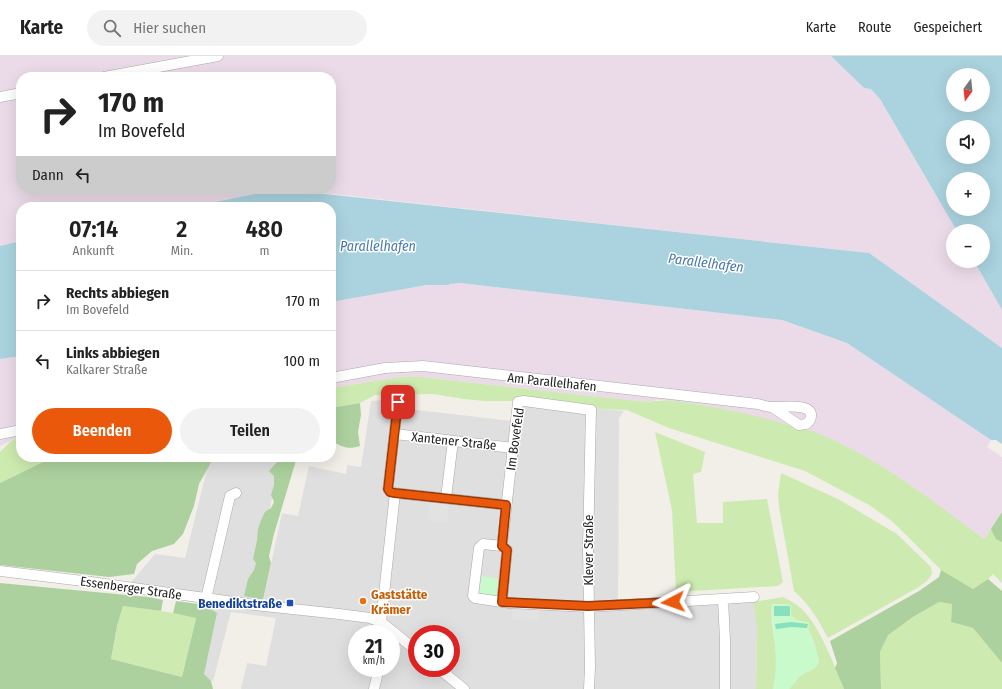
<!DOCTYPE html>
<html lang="de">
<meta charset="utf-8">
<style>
:root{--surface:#fff;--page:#f2f2f2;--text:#222;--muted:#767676;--line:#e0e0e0;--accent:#ea580c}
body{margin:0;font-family:"Fira Sans Condensed",sans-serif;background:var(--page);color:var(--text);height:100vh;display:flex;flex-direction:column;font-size:15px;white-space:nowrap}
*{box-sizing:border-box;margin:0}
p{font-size:13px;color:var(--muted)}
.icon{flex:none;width:22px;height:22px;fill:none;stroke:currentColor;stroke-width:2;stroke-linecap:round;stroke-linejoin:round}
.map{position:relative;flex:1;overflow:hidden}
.panel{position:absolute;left:16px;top:146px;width:320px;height:260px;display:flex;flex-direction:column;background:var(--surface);border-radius:16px;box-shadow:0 4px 16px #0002}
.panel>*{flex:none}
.banner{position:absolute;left:16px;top:16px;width:320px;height:122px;border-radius:16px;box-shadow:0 4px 16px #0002;background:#fff;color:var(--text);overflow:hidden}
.needle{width:26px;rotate:195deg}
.buttons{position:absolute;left:946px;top:12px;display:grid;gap:8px}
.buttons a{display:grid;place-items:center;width:44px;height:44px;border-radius:50%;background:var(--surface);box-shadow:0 4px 16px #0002;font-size:20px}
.speed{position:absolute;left:348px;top:569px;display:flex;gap:8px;font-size:20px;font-weight:700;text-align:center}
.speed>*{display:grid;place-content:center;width:52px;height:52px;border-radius:50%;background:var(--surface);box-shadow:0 4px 16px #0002;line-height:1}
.speed small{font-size:10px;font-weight:400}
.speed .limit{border:6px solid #d22;background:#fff;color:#111}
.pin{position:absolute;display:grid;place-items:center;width:34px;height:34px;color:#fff;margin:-17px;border-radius:8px;box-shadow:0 2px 6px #0006}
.me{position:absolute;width:44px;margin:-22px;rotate:266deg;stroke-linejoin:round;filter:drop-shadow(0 0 3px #0008)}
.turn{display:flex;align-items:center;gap:14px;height:84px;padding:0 16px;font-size:18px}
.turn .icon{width:52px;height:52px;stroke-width:2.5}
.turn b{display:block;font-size:28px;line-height:34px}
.then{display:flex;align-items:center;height:38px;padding:0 16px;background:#0003;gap:8px;font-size:15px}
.eta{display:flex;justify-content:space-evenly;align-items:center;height:68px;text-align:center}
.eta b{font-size:24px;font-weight:600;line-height:28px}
.action{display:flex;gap:8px;margin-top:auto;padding:8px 16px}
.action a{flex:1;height:46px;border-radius:24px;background:var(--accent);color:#fff;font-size:16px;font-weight:600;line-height:46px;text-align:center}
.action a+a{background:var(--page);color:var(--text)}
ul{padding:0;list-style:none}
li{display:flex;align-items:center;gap:12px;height:60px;padding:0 16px;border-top:1px solid var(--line)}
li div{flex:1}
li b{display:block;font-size:15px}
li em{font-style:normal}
header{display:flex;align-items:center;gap:24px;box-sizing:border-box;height:56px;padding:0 20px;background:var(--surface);border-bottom:1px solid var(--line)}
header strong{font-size:19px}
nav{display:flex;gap:22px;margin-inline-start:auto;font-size:14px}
.search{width:280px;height:36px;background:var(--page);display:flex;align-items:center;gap:10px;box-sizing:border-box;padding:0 14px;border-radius:22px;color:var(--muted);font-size:15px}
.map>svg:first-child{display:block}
</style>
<header>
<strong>Karte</strong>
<div class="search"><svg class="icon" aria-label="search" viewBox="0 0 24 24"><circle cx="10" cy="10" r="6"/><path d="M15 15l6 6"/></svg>Hier suchen</div>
<nav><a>Karte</a><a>Route</a><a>Gespeichert</a></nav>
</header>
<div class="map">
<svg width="1002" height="633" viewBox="0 0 1002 633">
<rect width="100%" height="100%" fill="#f2efe9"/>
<path fill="#e0dfdf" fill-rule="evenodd" d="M409 342 408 353 512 365 518 342 603 353 624 355 619 362 618 549 754 541 757 576 756 633H241L247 607 266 610 276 562 231 556 213 625 192 622 207 562 210 543 127 531 155 498 185 502 210 401H281L249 548 262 550 282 457 298 460 309 410 346 418 347 409 361 411 371 345ZM357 578H391V612H357ZM417 578H451V612H417Z"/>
<path fill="#ebdbe8" d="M0 0H831L864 32 871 33 880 43 957 175H953V205H974L1002 254V292L868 197 287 133H331V21H21V133H279L190 151H21V185L0 190Z
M460 227 782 264 847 287 991 384 987 391 1002 401V456L984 483 937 449 848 391 808 374 733 355 693 348 658 344 646 346 420 321H400L331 332V246L427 229H449V228Z
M21 300V379L0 390V303Z"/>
<path fill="#cdebb0" d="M400 321H420L646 346C670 342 695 348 718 352 746 357 774 364 801 373 805 374 808 374 812 375 876 400 930 443 984 483L1002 456V527L993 518 988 523 973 533 944 517 893 466 869 449 805 415 669 372 627 354 603 353 518 342 514 345H485L464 343 433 338 375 339 360 347 331 352V332Z
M655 376 705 396 701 416 693 418 697 467H723V446L767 443 783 526 778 530 676 536 672 454Z
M20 379 21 401H61L43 406 0 427V396L10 386Z
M781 417 838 443 897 478 931 511 932 518 927 525 917 532 828 582C819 565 809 548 794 535L779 451 778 438Z
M783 541C788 544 793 546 797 549 818 564 834 609 844 633H789L801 619 815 612 819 606 814 586 808 573 809 567 796 564 791 559V549L772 548C770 565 775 582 776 599 777 610 776 622 773 633H756L757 576 754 546Z
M939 546 952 548 951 566 973 572 1002 607V633H881L880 596 888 578 913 561Z
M123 550 161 555 196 561 182 621 111 603 117 570Z"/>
<path fill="#add19e" d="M360 347 361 359 358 376 360 390C348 394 341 391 331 384V352Z
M61 401H214L199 428 194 450 183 478 174 488 152 495 137 508 134 518 109 521 0 509V427L43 406Z
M279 401H297L274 478 269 500 271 507 263 544 244 540 248 523 254 514 256 507 253 503 257 484 258 473 261 464 265 456 271 452 274 446 271 439 274 429V420L269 415 279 404Z
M1002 456V486L996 483 991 473Z
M941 514 973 533 988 523 1002 535V607L973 572 951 566 952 548 939 546 913 561 888 579 880 596 881 633H844L835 612 837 607 830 585 919 535 939 521Z
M0 527 148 541 163 544 161 555 123 550 117 570 111 603 182 621 196 562 173 557 176 545 205 549 217 557 204 618 211 625 213 633H0Z"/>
<path fill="#c8facc" d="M482 520 499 523 496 540 479 538Z
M772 548 791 549V559L796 564 809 567 808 573 814 586 819 606 815 612 801 619 789 633H773C780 603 772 578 772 548Z"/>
<path fill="#88e0be" d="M774 550H790V560H774Z
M791 566 808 568 807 572 792 571 776 573 775 568Z"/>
<path fill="#e2e2e2" d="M431 446 449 448 447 466 427 464Z
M513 551 539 553 538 565 512 564Z"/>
<path fill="#aad3df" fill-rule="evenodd" d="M831 0H1002V254L974 205H983V175H957L880 43 871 33 864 32ZM953 19H983V49H953ZM953 71H983V101H953ZM953 123H983V153H953Z
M279 133 869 197 1002 292V388L996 384H991L847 287 782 264 460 227 449 228V229H427L331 246V151H190Z
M21 185V300L0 303V190Z"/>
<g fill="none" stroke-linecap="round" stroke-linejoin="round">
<defs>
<path id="minor" d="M104 21 218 0
M0 41 21 37
M331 322 385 312 423 310 758 348C762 349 767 351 771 351 779 352 812 346 811 360 811 364 809 366 806 368L799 369 772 351
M0 378 21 374
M395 378 513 392
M395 437 506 449
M446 442 453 385
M502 490 483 488 479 492 473 540 475 542 509 547 588 551 754 541
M0 515 91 526 255 549 339 558 370 562 381 566 417 595
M206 543 230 440 236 437
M723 543 725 584V633
M502 546 507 494 502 490 518 346 524 345 591 354 588 492 590 611 589 633
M381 566 395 437 390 435 388 433 398 345
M438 612 464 633
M374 633 379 612"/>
</defs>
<use href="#minor" stroke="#a9a9a9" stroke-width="11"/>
<use href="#minor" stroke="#fff" stroke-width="10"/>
</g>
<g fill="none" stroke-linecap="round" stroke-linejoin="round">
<defs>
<path id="route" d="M398 346 388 433 390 436 395 437 506 449 502 490 507 494 502 546 588 550 673 546"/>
</defs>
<use href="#route" stroke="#983908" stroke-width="10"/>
<use href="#route" stroke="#ea580c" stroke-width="7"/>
</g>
<circle fill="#e8710a" stroke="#fff" stroke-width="1.5" cx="363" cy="545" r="4"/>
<rect fill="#1a4fb4" stroke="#fff" stroke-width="1.5" x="286" y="543" width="8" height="8" rx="2"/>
<g text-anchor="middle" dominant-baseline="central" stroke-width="3" stroke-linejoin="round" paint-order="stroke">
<g font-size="13" fill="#222" stroke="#fff">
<text transform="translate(552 326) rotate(6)">Am Parallelhafen</text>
<text transform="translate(515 383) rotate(-82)">Im Bovefeld</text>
<text transform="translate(454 385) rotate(6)">Xantener Straße</text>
<text transform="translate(588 494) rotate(-90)">Klever Straße</text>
<text transform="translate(131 532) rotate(8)">Essenberger Straße</text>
</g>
<g font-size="13" font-weight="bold" fill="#c56008" stroke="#fff" text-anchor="start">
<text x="371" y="538">Gaststätte<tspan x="371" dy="15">Krämer</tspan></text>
</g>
<g font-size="13" font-weight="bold" fill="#164399" stroke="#fff" text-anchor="end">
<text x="282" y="547">Benediktstraße</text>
</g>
<g font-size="14" font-style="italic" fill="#4a7aab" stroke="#fff">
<text x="378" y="190">Parallelhafen</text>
<text transform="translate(706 207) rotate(7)">Parallelhafen</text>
</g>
</g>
</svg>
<div class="buttons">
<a><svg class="needle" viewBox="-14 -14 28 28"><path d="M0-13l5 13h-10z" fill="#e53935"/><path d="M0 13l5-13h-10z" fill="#767676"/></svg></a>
<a><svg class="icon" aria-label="sound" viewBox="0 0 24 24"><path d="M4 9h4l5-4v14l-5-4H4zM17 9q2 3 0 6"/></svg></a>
<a>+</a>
<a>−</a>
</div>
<div class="speed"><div>21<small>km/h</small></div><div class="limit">30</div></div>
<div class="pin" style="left:398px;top:346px;background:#d93025"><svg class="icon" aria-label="arrive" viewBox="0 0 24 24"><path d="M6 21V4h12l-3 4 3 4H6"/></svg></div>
<svg class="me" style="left:673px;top:546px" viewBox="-20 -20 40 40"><path d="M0-17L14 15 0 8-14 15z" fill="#ea580c" stroke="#fff" stroke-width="4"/></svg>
<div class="banner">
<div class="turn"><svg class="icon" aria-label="right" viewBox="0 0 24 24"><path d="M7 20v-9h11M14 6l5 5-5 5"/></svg><div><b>170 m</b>Im Bovefeld</div></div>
<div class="then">Dann<svg class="icon" aria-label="left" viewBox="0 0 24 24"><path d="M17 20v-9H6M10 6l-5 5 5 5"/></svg></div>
</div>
<section class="panel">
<div class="eta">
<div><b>07:14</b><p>Ankunft</p></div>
<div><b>2</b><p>Min.</p></div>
<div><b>480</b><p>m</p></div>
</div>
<ul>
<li><svg class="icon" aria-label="right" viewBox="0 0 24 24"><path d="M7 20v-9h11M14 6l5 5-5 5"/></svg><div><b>Rechts abbiegen</b><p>Im Bovefeld</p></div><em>170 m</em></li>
<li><svg class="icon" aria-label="left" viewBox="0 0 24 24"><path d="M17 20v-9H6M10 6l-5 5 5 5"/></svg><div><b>Links abbiegen</b><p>Kalkarer Straße</p></div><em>100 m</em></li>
</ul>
<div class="action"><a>Beenden</a><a>Teilen</a></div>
</section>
</div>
